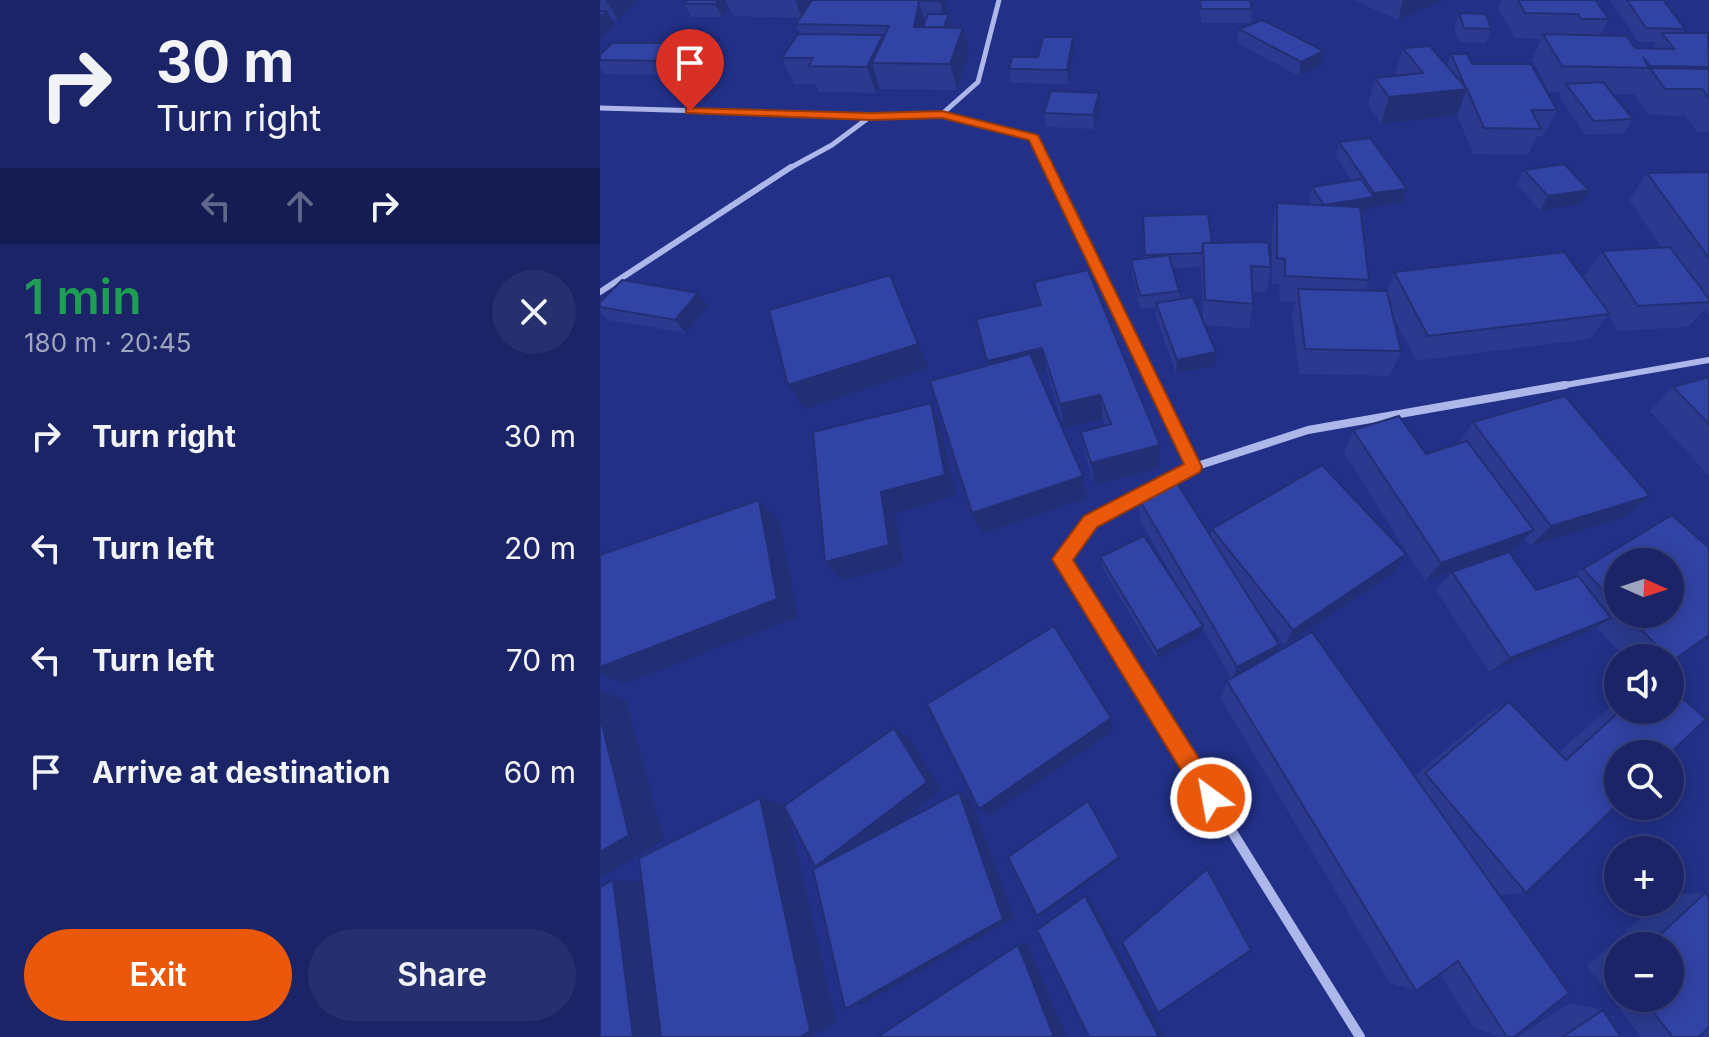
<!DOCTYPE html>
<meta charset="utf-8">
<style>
:root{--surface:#1a2466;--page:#27306f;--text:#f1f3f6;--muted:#9fa4bf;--line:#38417a;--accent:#ea580c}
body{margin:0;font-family:Inter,sans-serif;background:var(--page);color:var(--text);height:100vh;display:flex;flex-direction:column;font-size:30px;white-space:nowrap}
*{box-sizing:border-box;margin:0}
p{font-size:26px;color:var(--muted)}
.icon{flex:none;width:44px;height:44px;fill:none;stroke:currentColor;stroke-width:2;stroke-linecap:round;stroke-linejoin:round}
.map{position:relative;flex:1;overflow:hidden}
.sheet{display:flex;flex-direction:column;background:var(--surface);width:600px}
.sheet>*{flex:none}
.guide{background:#1a2466;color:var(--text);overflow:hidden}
.needle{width:52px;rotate:93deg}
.fabs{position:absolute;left:1004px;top:548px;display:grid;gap:16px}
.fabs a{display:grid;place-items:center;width:80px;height:80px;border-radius:50%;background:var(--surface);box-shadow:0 4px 20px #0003,0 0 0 2px var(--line);font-size:40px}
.pin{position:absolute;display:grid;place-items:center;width:68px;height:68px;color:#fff;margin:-82px -34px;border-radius:50% 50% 50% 0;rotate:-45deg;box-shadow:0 0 8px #0007}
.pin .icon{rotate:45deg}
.me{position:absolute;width:88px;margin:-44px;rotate:328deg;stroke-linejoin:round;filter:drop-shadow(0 0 6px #0008)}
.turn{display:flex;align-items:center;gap:28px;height:168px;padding:0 24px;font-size:36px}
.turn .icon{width:104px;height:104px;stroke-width:2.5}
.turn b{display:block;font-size:56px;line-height:68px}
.lanes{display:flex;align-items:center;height:76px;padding:0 24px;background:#0003;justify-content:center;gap:40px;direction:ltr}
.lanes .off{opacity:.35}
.round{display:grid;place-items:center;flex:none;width:84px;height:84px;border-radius:42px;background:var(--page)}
.head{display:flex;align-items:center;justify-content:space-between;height:136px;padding:0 24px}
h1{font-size:48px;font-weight:600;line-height:60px;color:#1e9e55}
.primary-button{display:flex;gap:16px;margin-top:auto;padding:16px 24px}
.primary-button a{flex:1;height:92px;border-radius:48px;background:var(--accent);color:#fff;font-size:32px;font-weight:600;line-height:92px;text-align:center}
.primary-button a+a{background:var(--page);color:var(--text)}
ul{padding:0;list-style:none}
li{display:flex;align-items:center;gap:24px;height:112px;padding:0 24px}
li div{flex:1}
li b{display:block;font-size:30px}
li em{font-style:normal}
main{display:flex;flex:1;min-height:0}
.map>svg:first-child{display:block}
</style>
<main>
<section class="sheet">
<div class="guide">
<div class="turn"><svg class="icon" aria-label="right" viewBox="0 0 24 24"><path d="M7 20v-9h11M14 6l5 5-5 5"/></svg><div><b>30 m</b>Turn right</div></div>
<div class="lanes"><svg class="icon off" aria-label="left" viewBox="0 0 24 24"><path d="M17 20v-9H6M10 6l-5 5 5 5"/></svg><svg class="icon off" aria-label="ahead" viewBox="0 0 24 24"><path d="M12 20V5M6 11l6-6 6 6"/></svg><svg class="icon" aria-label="right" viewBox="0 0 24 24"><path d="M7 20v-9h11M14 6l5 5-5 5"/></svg></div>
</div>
<div class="head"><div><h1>1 min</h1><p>180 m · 20:45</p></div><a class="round"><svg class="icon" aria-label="close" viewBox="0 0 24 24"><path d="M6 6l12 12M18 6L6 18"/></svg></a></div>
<ul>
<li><svg class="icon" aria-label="right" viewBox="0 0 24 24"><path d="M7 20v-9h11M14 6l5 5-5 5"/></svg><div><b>Turn right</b></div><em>30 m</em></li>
<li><svg class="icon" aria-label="left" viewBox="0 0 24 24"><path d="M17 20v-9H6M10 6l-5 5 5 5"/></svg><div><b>Turn left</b></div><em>20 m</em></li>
<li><svg class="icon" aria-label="left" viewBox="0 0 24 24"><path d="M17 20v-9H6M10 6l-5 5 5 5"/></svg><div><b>Turn left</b></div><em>70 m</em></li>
<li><svg class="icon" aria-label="arrive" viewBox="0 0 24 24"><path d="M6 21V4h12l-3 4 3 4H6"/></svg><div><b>Arrive at destination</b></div><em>60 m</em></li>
</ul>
<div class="primary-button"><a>Exit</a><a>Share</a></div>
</section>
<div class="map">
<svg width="1109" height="1037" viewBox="0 0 1109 1037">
<rect width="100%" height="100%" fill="#223088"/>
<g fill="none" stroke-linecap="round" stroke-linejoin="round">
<path stroke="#aeb7ea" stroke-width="5" d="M0 108 270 116
M342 114 434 138 449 169
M188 169 232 145 271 116 342 114 378 82 399 0"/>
<path stroke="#aeb7ea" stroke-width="6" d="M448 167 555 387
M0 292 191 167
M954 387 1109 360"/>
<path stroke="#aeb7ea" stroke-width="8" d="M554 385 594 467
M531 670 462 559 490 522 594 467 708 430 965 385"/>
<path stroke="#aeb7ea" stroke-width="10" d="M530 668 760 1037"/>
</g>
<path fill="#2b3a8f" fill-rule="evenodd" d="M0 0H37L18 20H12L15 25 0 40Z
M87 0H345L352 28 369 53 357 90 280 89 279 87 276 93 219 92 216 84H194L182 58 200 34 196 24 200 18 133 16 129 8 122 17H91L84 4Z
M599 0H650L652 9 651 23H601Z
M753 0H843L798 20Z
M902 0H995L1009 19 1000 35 1035 48H1053L1056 42H1038L1020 14 1021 12H1018L1010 0H1063L1085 29 1082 33 1109 34V132H1097L1085 116 1049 115 1034 94 1035 92 1034 94H1012L1033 119 1024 133 986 135 959 97 961 93 949 92 932 60 941 39 915 38 898 8Z
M859 13 891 29 886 43 859 42 854 27Z
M639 29 724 51 721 65 699 76 637 43Z
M473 37 474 51 469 84 411 83 409 69 438 57Z
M78 43 85 57 71 75 5 74 0 67V55Z
M803 48 847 66 851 54 957 110 943 136H937L928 155 873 154 857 115 781 124 768 104 775 78 797 76 795 74Z
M499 93 500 107 494 129 446 127 444 113Z
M739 142 807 189 802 203 770 207 769 211 761 212 769 280 766 290 787 291 794 272 996 295 984 277 1002 251 1062 248 1029 200 1047 173 1109 172V316L1105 309 1088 327 1018 331 1008 315 990 339 816 361 793 316 801 351 790 376 699 374 692 314 695 302 680 301 679 284H672V229L677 203 711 205 709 201 712 187 752 181 736 156Z
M924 170 980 204 940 211 917 184Z
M543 216 671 267 666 293 652 292 653 304 649 329 604 325 614 366 576 373 556 317V308L540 309 532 274 531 260 544 258ZM601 267V269L603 321 579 299V291L572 268Z
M434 282 559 468 495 485 485 454 481 432 505 426 503 419 464 428 447 372 439 374 483 476 487 498 382 534 388 366 439 305Z
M0 302 108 306 86 333 8 320 0 311Z
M1109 377V476L1050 411 1073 387Z
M873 422 1050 496 1025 517 930 546 925 539 914 549 825 581 744 453 753 430 826 454 859 443Z
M539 499 610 536 612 529 793 573 685 645 658 612 679 645 675 653 814 776 888 714 909 702 959 752 1018 700V710H1070L926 893 900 895 888 879 914 1037H900L874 1028 840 974 816 991 790 983 621 699 627 681 631 678 603 629 602 634 557 659 502 567 500 557 582 593 540 520Z
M1072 515 1109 548V635L1070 661V658H1026L996 627 985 634 889 672 836 590 852 572 909 552 936 590 972 578 983 569ZM1018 562H1070V614H1018Z
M1105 893 1109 898V1037H1041L987 966 1059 902H1070V894ZM1018 946H1070V998H1018Z
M970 1003 1003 1010 1021 1037H917Z"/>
<path fill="#232f74" d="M6 0H37L18 20Z
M118 0H125L129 8 122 17 115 4Z
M195 0H214L202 18Z
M340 0H345L352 28 344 29 345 24Z
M803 0H843L798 20Z
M319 1 326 26 325 29 314 27Z
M7 11 15 25 0 40V18Z
M363 28 369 53 357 90 350 64Z
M283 35 291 61 272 63 279 87 276 93 267 67Z
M473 37 474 51 469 84 467 70Z
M78 43 85 57 71 75 63 61Z
M724 51 721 65 699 76 701 62Z
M867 89 857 115 781 124 789 97Z
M499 93 500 107 494 129 493 115Z
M807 189 802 203 770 207 769 211 721 219 724 205 773 197 774 193Z
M989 190 980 204 940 211 948 196Z
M290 275 328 368 205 409 188 385Z
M98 293 108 306 86 333 75 320Z
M442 348 447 372 394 385 387 361Z
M616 352 614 366 576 373 577 360Z
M500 395 503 419 464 428 460 404Z
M331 403 341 427 356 496 295 513 303 564 243 581 225 562 281 492Z
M560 445 559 468 495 485 491 463Z
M483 476 487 498 382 534 372 513Z
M1050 496 1025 517 930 546 951 526Z
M159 500 179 521 198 617 24 684 0 674V667Z
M934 530 914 549 825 581 841 563Z
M806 554 793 573 685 645 693 630Z
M1011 618 985 634 889 672 910 658Z
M603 626 602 634 557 659V651Z
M679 645 672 660 632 681 637 667Z
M0 690 26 701 64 840 0 878Z
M511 718 514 730 390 815 379 809Z
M294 728 310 739 341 790 238 870 215 867Z
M359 792 371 799 414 918 267 1002 245 1009Z
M160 798 186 805 236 1022 211 1037H200Z
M488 801 520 859 441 916H437Z
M13 880 50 882 66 1037H33Z
M485 896 489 897 564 1037H559Z
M427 942 466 1037H454L418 945Z"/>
<path fill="#3243a6" stroke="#232f74" stroke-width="2" d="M87 0H118L115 4H84Z
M212 0H340V1H319L314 27 363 28 350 64 272 63 289 26 196 24Z
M600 0H650L652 9H601Z
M918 0H995L1009 19H981L978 14 925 13Z
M1027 0H1063L1085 29 1046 28Z
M0 11H7L0 18Z
M859 13 886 14 891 29 864 28Z
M328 14H349L344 27H323Z
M662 20 724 51 701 62 639 29Z
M1062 33H1108L1109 67 1050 66 1043 57 1049 68 962 66 943 34 1027 36 1035 48 1074 49Z
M198 34 283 35 267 67 208 66 213 58H182Z
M443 37H473L467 70 409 69 412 57H438Z
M12 43H78L63 61 0 60V55Z
M830 46 866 88 851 54H867L872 64H931L957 110H931L941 129 884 128 867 89 789 97 775 78 823 73 803 48Z
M1050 68 1109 69V98L1102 89H1065Z
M1003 82 1033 119 994 121 966 84Z
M451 91 499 93 493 115 444 113Z
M770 138 807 189 774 193 739 142Z
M964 164 989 190 948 196 924 170Z
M1109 172V258L1047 173Z
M761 179 774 197 724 205 712 187Z
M677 203 760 207 769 280 685 276V259L677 258Z
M608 214 612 243H603L602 253 545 255 543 216Z
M668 242 671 267 651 266 653 304 605 300 603 243Z
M1070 247 1109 299V302L1038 306 1002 251Z
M964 252 1010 314 828 336 794 272Z
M569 255 579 291 540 296 531 260Z
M488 270 560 445 491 463 481 432 511 424 500 395 460 404 442 348 387 361 376 319 441 305 434 282Z
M290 275 318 344 188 385 169 310Z
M22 280 98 293 75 320 0 307V302Z
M698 289 787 291 801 351 705 349Z
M593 297 616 352 577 360 556 303Z
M430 354 483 476 372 513 330 381Z
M1109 377V424L1073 387Z
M965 396 1050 496 951 526 873 422Z
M331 403 345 475 281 492 289 545 225 562 213 432Z
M799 416 826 454 867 441 934 530 841 563 753 430Z
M722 465 806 554 693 630 612 529Z
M577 483 679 645 637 667 539 499Z
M159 500 177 599 0 667V555Z
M1072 515 1109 548V635L1072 661 1026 614H1070V562H1018V606L983 569Z
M544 536 603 626 557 651 500 557Z
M909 552 936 590 978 576 1011 618 910 658 852 572Z
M454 626 511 718 379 809 327 704Z
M712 632 969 993 914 1037H907L858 961 816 991 627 681Z
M1070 687 1106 719 1069 754H1018V804L926 893 825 773 909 702 966 760 1021 710H1070Z
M0 716 29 835 0 852Z
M294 728 327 782 215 867 184 806Z
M359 792 403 919 245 1009 213 869Z
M160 798 210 1031 200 1037H61L39 858Z
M488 801 519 857 437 916 408 857Z
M607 869 651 950 558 1013 522 942Z
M13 880 33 1037H0V887Z
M1105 893 1109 898V1027L1099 1037H1073L1042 998H1070V946H1048Z
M485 896 559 1037H489L437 930Z
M418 945 454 1037H277Z
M1003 1010 1021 1037H962Z"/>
<path fill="#ea580c" stroke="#983908" stroke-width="2" d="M90 108 271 113 342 111 438 135 602 467 600 472 497 527 473 560 619 790 622 798 619 806 611 809 603 806 452 559 484 516 584 464 429 140 342 118 271 120 86 113V109Z"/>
</svg>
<div class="fabs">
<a><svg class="needle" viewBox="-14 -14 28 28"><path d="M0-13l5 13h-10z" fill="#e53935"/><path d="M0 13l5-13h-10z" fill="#9fa4bf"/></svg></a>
<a><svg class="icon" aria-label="sound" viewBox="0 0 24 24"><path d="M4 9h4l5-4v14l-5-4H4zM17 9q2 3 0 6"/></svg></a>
<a><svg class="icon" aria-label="search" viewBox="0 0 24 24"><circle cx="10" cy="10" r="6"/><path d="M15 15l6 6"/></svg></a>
<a>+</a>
<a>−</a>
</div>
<div class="pin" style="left:90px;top:111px;background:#d93025"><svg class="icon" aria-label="arrive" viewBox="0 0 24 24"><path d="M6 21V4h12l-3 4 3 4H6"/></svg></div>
<svg class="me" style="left:611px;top:798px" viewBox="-20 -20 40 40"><circle r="17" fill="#ea580c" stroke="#fff" stroke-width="3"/><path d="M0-11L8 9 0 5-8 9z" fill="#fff"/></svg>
</div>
</main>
